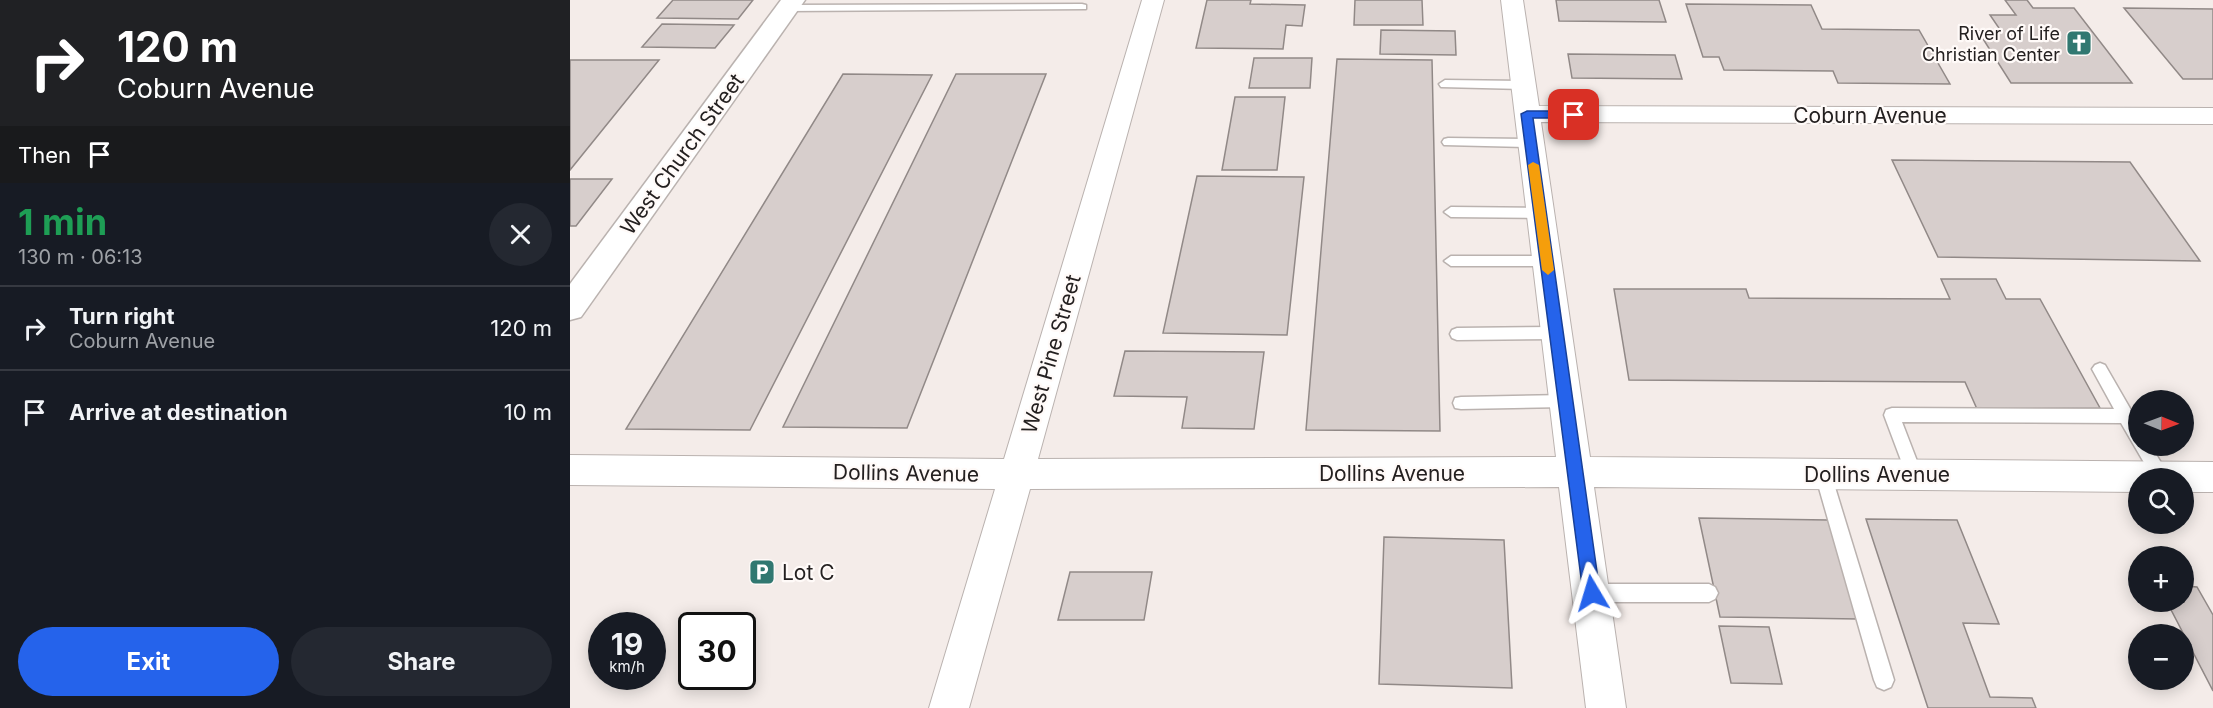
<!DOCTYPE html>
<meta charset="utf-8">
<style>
:root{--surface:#171b24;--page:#242831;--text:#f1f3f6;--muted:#9ea1a6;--line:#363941;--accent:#2563eb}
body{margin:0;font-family:Inter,sans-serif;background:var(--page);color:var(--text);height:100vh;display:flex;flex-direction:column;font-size:22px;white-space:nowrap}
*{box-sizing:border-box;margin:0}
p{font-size:20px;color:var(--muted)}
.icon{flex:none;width:33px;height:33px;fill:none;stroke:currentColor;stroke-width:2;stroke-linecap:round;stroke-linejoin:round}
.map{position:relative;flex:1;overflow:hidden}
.drawer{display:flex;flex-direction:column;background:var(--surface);width:570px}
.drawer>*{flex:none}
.guide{background:#202124;color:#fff;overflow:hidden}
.needle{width:39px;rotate:91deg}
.buttons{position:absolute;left:1558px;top:390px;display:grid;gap:12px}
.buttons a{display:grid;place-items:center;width:66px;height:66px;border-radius:50%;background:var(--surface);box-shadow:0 3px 15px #0003;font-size:30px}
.speed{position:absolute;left:18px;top:612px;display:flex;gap:12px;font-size:30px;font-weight:700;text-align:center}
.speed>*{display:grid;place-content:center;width:78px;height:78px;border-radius:50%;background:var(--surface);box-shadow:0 3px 15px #0003;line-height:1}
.speed small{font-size:15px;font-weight:400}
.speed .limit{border:3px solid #111;border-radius:9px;background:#fff;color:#111}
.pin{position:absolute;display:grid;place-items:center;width:51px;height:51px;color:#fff;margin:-26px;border-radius:12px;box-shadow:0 3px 9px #0006}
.me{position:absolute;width:66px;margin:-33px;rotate:353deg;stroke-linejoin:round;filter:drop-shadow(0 0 4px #0008)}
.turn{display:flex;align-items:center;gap:21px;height:126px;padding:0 18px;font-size:27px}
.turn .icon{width:78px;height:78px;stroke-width:2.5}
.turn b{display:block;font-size:42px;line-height:51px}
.then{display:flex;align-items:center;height:57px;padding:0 18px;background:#0003;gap:12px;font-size:22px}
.round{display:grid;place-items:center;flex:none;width:63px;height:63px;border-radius:32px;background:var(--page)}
.headline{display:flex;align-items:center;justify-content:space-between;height:102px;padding:0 18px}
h1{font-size:36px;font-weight:700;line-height:45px;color:#1e9e55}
.button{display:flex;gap:12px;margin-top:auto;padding:12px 18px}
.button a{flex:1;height:69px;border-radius:36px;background:var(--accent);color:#fff;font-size:24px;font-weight:700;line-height:69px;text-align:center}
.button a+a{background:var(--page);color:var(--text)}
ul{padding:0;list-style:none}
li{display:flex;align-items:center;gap:18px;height:84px;padding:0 18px;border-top:2px solid var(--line)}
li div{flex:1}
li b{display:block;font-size:22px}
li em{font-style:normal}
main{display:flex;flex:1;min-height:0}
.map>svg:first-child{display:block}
</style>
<main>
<section class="drawer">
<div class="guide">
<div class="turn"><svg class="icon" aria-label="right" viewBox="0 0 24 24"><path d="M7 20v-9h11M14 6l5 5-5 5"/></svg><div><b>120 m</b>Coburn Avenue</div></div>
<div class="then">Then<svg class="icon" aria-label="arrive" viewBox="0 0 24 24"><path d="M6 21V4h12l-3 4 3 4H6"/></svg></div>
</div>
<div class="headline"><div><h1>1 min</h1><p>130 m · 06:13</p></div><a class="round"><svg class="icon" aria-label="close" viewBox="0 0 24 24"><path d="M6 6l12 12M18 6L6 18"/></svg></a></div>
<ul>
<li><svg class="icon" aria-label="right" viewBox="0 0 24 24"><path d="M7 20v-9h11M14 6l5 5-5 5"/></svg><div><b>Turn right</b><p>Coburn Avenue</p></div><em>120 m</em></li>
<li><svg class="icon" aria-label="arrive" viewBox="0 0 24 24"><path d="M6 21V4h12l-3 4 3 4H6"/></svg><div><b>Arrive at destination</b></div><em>10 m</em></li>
</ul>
<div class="button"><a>Exit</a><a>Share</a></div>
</section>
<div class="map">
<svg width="1643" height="708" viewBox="0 0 1643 708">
<rect width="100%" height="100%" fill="#f4ece9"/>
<path fill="#d7cecc" stroke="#918987" stroke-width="1.5" d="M103 0H183L168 19 87 18Z
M637 0H681L680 4 735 5 732 26 716 25 713 49 626 48Z
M785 0H852L853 25H784Z
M986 0H1089L1096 22 989 21Z
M1435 0H1457L1463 8H1504L1562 83H1441L1408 31H1431L1420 15H1446Z
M1116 4 1241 5 1252 29 1349 30 1380 84 1268 83 1263 71 1154 70 1149 57H1133Z
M1554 8 1643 9V79H1613Z
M92 24 164 25 145 48 72 47Z
M811 30 885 31 886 55 810 54Z
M998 54 1105 55 1112 79 1002 78Z
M684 58H742L740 88H679Z
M767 59 862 60 870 431 736 430Z
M0 60H89L0 170Z
M273 74 362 75 180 430 56 429Z
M386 74H476L337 428 213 427Z
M665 97H715L707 170H652Z
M1322 160 1560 162 1630 261 1368 257Z
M627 176 734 177 717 335 593 333Z
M0 179H42L6 226H0Z
M1371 279H1426L1436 299H1470L1530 408 1407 409 1395 382 1059 380 1044 289H1176L1179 298 1380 299Z
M555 351 694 352 684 429 612 428 617 397 544 396Z
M1129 518 1258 520 1288 619 1150 617Z
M1296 519 1387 520 1429 624 1393 623 1420 697 1462 698 1466 708H1358Z
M814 537 934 540 942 688 809 684Z
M500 572H582L574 620H488Z
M1614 586 1627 587 1643 615V691L1597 602H1614Z
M1149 626 1199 627 1212 684 1161 683Z"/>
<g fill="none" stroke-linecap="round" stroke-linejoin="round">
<defs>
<path id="service" d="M512 4 516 5V9L217 11 212 8 217 5Z
M875 80 953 81 959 85 953 89 871 87 869 84Z
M878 138 960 139 966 143 960 147 874 145 872 142 874 139Z
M881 207 970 208 977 213 970 218 881 217 874 212Z
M881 256H977L984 261 977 266H881L874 261Z
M986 327 991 329 993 333 991 337 986 339 887 340 882 338 880 334 882 330 887 328Z
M1530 363 1535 365 1569 424V446H1581L1596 471 1597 478H1583L1551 423 1332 422 1352 474 1350 479 1344 481 1338 479 1314 415 1316 410 1322 408 1544 409 1522 369 1525 365Z
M996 395 1002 396 1004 401 1002 406 996 407 891 409 885 408 883 403 885 398 891 397Z
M1253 467 1259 469 1261 474 1324 680 1321 687 1314 690 1307 687 1304 680 1245 474 1247 469Z
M1021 584H1139L1145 587 1148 593 1145 599 1139 602H1021L1015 599 1012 593 1015 587Z"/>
<path id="minor" d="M572 0H594L468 459 986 457 931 0H953L969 106 1643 108V124L971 122 1020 457 1643 462V492H1614V478H1569V492L1024 487 1056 708H1016L989 487 460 489 399 708H359L425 489 0 485V455L434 459Z"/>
<path id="tertiary" d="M211 0H235L11 317 0 320V284Z"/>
</defs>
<use href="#service" stroke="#bab2af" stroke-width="3"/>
<use href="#minor" stroke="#bab2af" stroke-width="2"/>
<use href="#tertiary" stroke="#bab2af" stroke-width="3"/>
<use href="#service" fill="#fff" fill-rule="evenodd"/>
<use href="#minor" fill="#fff" fill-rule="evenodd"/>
<use href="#tertiary" fill="#fff" fill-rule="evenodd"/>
</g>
<path fill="#2563eb" stroke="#184099" stroke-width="1.5" d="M957 111H1004L1009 115 1004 118H963L1030 593 1027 599 1022 601 1016 599 1013 593 951 114Z"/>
<path fill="#f59e0b" d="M963 162 969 165 984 270 978 275 972 270 958 165Z"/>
<defs>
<symbol id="church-square" viewBox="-11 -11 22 22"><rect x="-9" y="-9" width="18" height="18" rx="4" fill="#317871" stroke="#fffaf8"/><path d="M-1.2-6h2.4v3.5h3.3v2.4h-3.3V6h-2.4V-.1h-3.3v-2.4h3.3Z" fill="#fff"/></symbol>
<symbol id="parking-square" viewBox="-11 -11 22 22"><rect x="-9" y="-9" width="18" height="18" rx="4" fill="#317871" stroke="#fffaf8"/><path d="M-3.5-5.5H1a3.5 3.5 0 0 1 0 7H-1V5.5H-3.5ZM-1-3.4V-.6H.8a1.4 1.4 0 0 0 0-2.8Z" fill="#fff"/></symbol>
</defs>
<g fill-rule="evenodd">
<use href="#church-square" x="1494" y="28" width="30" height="30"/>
<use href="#parking-square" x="177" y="557" width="30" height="30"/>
</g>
<g text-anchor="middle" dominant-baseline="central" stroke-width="4.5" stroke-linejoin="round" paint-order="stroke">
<g font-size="18" fill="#242020" stroke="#fffaf8" text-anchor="end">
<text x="1490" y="33">River of Life<tspan x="1490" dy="21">Christian Center</tspan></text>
</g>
<g font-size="21" fill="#242020" stroke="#fffaf8">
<text x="1300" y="115">Coburn Avenue</text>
<text transform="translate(112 154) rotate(-54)">West Church Street</text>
<text transform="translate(481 354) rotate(-74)">West Pine Street</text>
<text transform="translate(336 473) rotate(1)">Dollins Avenue</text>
<text x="822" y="473">Dollins Avenue</text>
<text x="1307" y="474">Dollins Avenue</text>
</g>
<g font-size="21" fill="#242020" stroke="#fffaf8" text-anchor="start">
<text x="212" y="572">Lot C</text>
</g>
</g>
</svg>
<div class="buttons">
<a><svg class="needle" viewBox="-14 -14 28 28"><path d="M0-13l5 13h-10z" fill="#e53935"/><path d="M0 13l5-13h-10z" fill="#9ea1a6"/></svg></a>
<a><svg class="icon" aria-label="search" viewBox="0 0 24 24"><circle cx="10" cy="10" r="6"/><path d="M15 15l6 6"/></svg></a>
<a>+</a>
<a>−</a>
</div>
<div class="speed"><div>19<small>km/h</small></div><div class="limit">30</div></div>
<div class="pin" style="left:1004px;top:115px;background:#d93025"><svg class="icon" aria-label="arrive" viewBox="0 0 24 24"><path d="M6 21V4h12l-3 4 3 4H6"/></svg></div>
<svg class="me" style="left:1022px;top:593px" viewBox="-20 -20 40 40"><path d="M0-17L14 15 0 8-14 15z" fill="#2563eb" stroke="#fff" stroke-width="4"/></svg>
</div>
</main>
